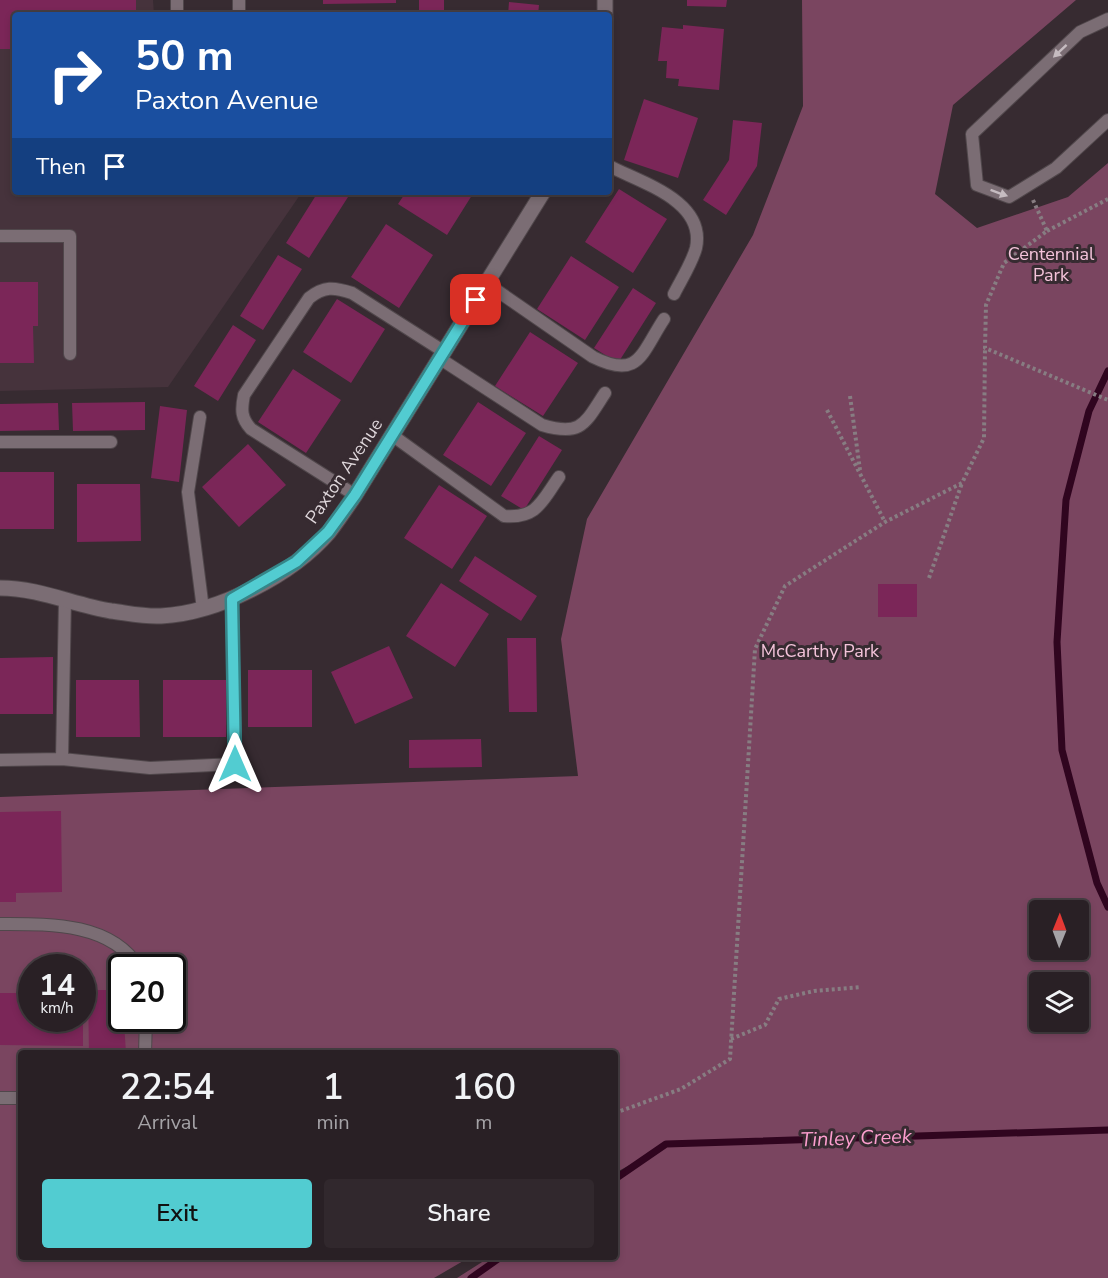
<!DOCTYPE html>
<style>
:root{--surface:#292025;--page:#31282d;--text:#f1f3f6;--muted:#a5a3a7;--line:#453e42;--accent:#52ccd1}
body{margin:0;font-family:"Nunito Sans",sans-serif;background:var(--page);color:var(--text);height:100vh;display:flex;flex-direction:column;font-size:22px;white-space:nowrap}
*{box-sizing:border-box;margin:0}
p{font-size:20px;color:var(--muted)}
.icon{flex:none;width:33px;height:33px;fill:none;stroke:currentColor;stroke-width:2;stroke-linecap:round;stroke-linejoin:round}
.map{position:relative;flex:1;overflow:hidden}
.sheet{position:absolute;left:18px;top:1050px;width:600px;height:210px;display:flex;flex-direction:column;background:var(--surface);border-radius:6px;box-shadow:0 3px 9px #0003,0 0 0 2px var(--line)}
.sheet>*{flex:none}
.guide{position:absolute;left:12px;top:12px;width:600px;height:183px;border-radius:6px;box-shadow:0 3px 9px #0003,0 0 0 2px var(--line);background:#1a4fa0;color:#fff;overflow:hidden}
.needle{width:39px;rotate:1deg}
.fabs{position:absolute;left:1029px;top:900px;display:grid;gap:12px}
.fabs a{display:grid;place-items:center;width:60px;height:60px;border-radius:6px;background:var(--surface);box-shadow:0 3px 9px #0003,0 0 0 2px var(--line);font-size:30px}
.speed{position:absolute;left:18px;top:954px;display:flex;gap:12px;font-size:30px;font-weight:700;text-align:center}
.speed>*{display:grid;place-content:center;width:78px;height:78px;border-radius:50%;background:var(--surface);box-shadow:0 3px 9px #0003,0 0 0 2px var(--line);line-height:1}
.speed small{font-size:15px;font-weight:400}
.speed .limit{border:3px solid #111;border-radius:9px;background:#fff;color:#111}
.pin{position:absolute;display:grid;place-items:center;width:51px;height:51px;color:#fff;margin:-26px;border-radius:12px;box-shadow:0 3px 9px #0006}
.me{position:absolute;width:66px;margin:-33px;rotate:0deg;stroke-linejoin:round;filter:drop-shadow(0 0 4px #0008)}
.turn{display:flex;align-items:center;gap:21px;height:126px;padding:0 24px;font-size:27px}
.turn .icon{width:78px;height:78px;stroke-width:2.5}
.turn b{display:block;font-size:42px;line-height:51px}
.then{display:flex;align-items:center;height:57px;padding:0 24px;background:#0003;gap:12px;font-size:22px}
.eta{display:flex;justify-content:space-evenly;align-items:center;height:102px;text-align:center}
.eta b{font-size:36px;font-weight:600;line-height:42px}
.cta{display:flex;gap:12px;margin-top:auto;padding:12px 24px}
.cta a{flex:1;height:69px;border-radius:6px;background:var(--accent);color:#111;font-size:24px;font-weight:600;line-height:69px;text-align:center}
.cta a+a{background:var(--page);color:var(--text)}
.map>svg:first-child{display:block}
</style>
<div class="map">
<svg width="1108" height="1278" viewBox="0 0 1108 1278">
<rect width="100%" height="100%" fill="#372b31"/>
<path fill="#46333c" d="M0 0H153L154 15H15V192H302L168 387 0 391Z"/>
<path fill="#7a4560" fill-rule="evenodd" d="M802 0H1076L953 105 935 194 977 228 1068 197 1108 163V1278H457L490 1257H615V1177L650 1154 615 1173V1053H21V1257H470L434 1278H0V797L578 776 561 639 587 519 753 235 803 106ZM1040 910H1078V950H1040ZM32 968H82V1018H32ZM122 968H172V1018H122ZM1040 982H1078V1022H1040Z"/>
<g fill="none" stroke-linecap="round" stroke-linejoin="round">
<path stroke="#30051f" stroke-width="7" d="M1108 371 1089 411 1066 500 1057 642 1062 750 1097 883 1108 907
M615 1179 666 1144 1108 1130
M471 1278 501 1257"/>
</g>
<path fill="#7b2658" d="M0 0H136V15H15V49H0Z
M323 0H396V3L323 4Z
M419 0H444V15H419Z
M687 0H727L726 7 687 6Z
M509 2 539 5 538 15H508Z
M683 25 724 29 719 90 678 86 679 79 666 78 667 61H658L662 27 683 29Z
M644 99 698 118 678 178 624 160Z
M733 120 762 123 757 166 726 215 703 200 729 160Z
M619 189 667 219 633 273 585 242Z
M318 192H340L348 197 309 258 286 243Z
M406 192H474L447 235 398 204Z
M386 224 433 255 399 308 351 277Z
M278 255 302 269 263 330 240 316Z
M571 256 619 287 585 340 537 309Z
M0 282H38V326H33L34 363H0Z
M633 288 656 303 618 363 594 348Z
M337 299 385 329 351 383 303 352Z
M233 325 256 340 218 401 194 386Z
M530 332 578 363 543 416 495 386Z
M293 369 341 400 306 453 258 422Z
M145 402V430L73 431 72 403Z
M478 402 526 433 491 486 443 455Z
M58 403 59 430 0 431V404Z
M160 406 187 410 179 482 151 478Z
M539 436 562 450 524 510 501 496Z
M248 444 286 485 239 527 202 487Z
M0 472H54V529H0Z
M77 484H140L141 541 77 542Z
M439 485 487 516 452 569 404 538Z
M475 556 537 596 521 621 459 581Z
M441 583 489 614 455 667 406 636Z
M878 584H917V617H878Z
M507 638H536L537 712H509Z
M389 646 413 698 355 724 331 672Z
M53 657V714H0V658Z
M248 670H312V727H248Z
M76 680H139L140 737H76Z
M163 680H226V737H163Z
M481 739 482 767 409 768V740Z
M61 811 62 892 16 893V902H0V812Z
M88 990H122L126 1053H89Z
M0 993H32V1018H83V1046L0 1045Z"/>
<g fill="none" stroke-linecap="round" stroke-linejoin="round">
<defs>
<path id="service" d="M177 0V15
M239 15V0
M1108 19 1080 32 972 134 977 185 1009 197 1056 168 1108 120
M609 166C642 183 706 201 696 248 692 263 681 280 674 294
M0 236H70V354
M486 283 593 357C639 380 641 354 664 319
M439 358 542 425C582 437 585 423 605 393
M200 417 188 492 203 609
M392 435 504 516C537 519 542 501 559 477
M0 442H111
M355 495 251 429C241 418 241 410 244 395L309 298C324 286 334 287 352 293L443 351
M65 599 62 759 150 768 235 764 232 599
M0 760 62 759
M0 924C48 924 111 922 139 968
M145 1053 146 1018
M0 1098H21"/>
<path id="minor" d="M605 0V15
M0 588C39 588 74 605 111 611 127 613 145 617 161 616 218 613 292 575 329 532 338 520 347 507 355 495L543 192"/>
</defs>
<use href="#service" stroke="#50474b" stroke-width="14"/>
<use href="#minor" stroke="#50474b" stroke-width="17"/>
<path stroke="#877d82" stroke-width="4" stroke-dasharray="3 3" stroke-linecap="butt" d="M1033 200 1047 231 1004 263 986 305 985 348 1108 400
M1047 231 1108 199
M850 396 860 470
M827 410 885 522
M929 578 962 483
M731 1039 765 1025 779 999 814 991 861 987
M615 1113 681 1089 730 1059 755 649 785 586 885 522 962 483 984 438 985 348"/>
<use href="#service" stroke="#7b6d74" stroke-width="12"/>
<use href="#minor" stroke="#7b6d74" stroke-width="15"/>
</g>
<defs><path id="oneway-solid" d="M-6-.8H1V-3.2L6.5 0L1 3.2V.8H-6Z" transform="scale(1.5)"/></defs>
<g fill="#c6bcc1">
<use href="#oneway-solid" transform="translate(1060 51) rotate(137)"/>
<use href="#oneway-solid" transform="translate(999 193) rotate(20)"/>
</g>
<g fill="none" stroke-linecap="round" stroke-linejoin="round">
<defs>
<path id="route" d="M235 764 232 599 296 562 328 532 355 495 476 300"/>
</defs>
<use href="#route" stroke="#358588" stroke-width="15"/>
<use href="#route" stroke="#52ccd1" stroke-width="10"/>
</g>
<g text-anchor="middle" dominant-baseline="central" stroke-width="6" stroke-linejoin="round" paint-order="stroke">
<g font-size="18" fill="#f4c3da" stroke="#372b31">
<text x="1051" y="254">Centennial<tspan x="1051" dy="21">Park</tspan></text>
<text x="820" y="651">McCarthy Park</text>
</g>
<g font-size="18" fill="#dfd7db" stroke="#372b31">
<text transform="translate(344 471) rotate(-56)">Paxton Avenue</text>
</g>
<g font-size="20" font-style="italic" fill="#fd9ecf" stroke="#372b31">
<text transform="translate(856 1138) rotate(-2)">Tinley Creek</text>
</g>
</g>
</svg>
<div class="fabs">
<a><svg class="needle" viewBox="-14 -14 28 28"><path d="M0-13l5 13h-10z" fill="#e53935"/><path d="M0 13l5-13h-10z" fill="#a5a3a7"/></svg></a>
<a><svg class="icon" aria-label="layers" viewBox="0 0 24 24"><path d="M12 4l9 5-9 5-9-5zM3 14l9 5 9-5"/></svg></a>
</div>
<div class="speed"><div>14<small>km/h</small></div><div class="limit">20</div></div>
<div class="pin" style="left:476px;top:300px;background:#d93025"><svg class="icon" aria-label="arrive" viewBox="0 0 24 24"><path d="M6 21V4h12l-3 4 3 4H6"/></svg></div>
<svg class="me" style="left:235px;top:764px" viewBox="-20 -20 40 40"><path d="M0-17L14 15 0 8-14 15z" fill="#52ccd1" stroke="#fff" stroke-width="4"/></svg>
<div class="guide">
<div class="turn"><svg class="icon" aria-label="right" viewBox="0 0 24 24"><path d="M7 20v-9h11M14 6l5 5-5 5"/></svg><div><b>50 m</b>Paxton Avenue</div></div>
<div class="then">Then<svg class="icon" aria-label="arrive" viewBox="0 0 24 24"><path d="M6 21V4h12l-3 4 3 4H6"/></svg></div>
</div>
<section class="sheet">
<div class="eta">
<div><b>22:54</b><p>Arrival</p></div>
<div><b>1</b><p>min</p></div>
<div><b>160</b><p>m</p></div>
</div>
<div class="cta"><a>Exit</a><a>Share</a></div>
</section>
</div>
